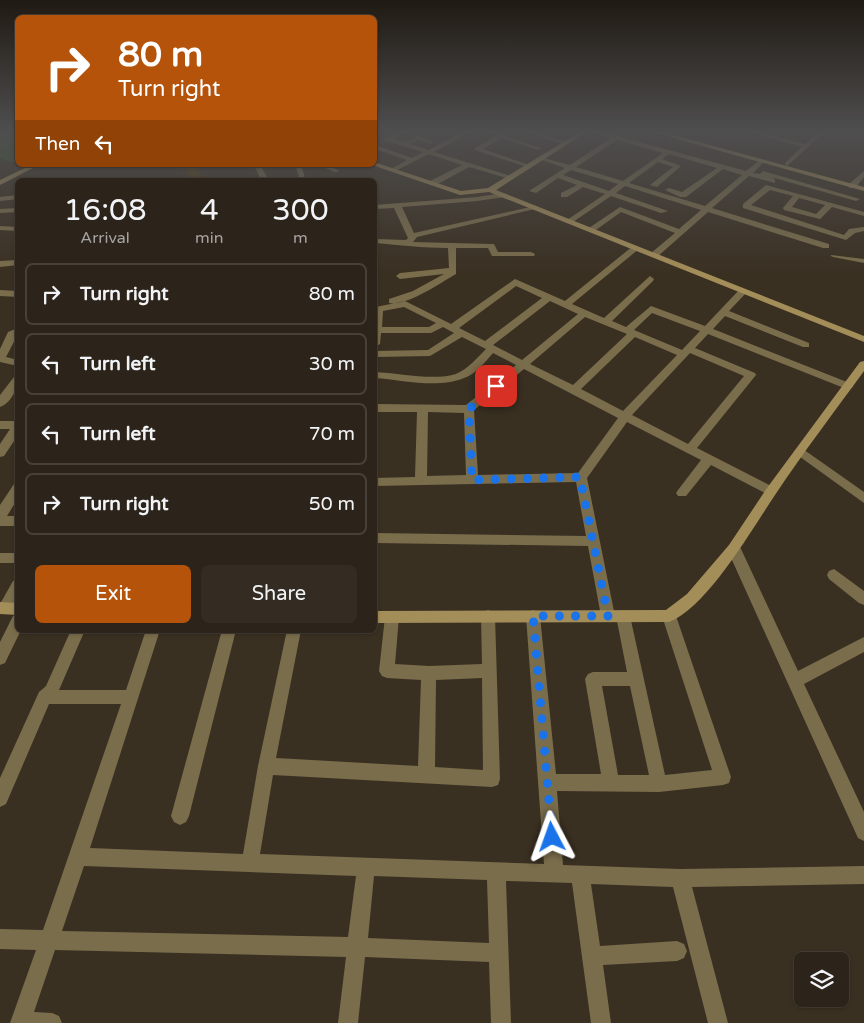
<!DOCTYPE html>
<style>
:root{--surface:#2c241a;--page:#342c23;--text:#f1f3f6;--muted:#a6a4a2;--line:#484139;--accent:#b45309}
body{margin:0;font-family:"Varela Round",sans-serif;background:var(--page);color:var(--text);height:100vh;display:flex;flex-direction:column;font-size:19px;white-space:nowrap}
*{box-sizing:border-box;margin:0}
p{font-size:16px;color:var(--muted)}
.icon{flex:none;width:28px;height:28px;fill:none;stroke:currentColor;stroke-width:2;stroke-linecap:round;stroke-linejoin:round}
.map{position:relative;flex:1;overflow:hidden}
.side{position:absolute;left:15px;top:178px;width:362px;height:455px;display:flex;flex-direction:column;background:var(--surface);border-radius:8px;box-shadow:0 1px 4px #0004,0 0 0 1px var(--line)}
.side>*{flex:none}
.hud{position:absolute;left:15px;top:15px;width:362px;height:152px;border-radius:8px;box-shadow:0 1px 4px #0004,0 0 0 1px var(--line);background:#b45309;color:#fff;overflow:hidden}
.fabs{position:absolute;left:794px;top:952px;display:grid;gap:10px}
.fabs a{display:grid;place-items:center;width:55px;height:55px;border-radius:8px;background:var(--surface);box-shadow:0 1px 4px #0004,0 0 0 1px var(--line);font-size:25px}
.pin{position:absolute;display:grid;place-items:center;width:42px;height:42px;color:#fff;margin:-21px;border-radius:10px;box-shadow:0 2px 8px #0006}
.me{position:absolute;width:55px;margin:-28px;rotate:356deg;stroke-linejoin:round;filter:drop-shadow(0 0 4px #0008)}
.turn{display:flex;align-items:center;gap:18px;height:105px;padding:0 20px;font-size:22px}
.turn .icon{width:65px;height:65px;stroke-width:2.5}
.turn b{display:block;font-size:35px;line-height:42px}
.then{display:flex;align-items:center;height:48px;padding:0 20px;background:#0003;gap:10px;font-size:19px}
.eta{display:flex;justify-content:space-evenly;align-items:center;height:85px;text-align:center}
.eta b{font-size:30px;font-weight:600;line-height:35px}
.primary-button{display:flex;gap:10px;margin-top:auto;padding:10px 20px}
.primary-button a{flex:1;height:58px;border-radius:8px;background:var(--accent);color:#fff;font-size:20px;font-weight:600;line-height:58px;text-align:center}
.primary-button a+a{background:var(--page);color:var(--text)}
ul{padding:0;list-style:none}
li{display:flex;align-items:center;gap:15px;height:62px;margin:0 10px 8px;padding:0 10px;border:2px solid var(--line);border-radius:8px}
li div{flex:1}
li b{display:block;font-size:19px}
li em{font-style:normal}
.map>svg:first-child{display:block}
</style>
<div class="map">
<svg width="864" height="1023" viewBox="0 0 864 1023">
<rect width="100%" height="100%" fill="#3a3022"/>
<path fill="#325624" d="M0 130H17V161L12 163 0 158Z"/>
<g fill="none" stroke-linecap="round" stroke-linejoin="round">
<path fill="#7a6d4c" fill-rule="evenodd" d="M831 255 864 259V263L833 257 831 256Z"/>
<path fill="#7a6d4c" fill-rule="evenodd" d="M375 130H384L375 134Z
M402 130H410L394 139 404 142 418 136 433 141 434 142 431 144 418 140 410 144 428 150 466 130H474L434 152 514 177 510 179 469 167 436 185H430V181L462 165 429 154 395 171H391V169L407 160 375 149V145L412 158 423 152 383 140Z
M479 130H488L541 148 538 150 502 138 483 149 532 166 527 167 475 150V148L496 136Z
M519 130H528L569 143 564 144Z
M585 130H595L746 171 760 160H764V162L753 173 760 174 763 171 860 199 856 201 771 177 775 179V183L749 176 712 208 829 244V248H823L708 212 657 257H651V253L675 233 621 212 593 232 586 230 620 207 679 229 701 210 625 186 616 193 668 211 661 213 611 196 570 224 566 222 567 220 605 194 583 187 567 197H561V193L577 185 558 178 536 193 529 191 565 168 539 159V157L570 165 611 138ZM617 140 663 153 623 181 576 167ZM669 154 717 168 682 192 669 188 665 190 680 197H686L723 169 742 175 705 206 629 183 658 162 673 167 650 185 657 187 681 166 662 159ZM571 170 618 184 609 191 563 175Z
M740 130 757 132 766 130 763 133 805 144 820 130H827L787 166 785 165V163L802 147Z
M254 165H260L269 180H261Z
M295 165H301L305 178 294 180 299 176Z
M318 165H327L340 171 335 172Z
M864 171V177L855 188H849V184Z
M766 185 864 212V216L832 207 820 219 784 210 783 208 793 196 770 190 751 205 844 235 849 229 864 227V231L855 233 846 240 743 208V204ZM799 198 825 205 816 214 792 207Z
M502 193 506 195 505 197 477 201 402 207 414 233 535 206 539 208 417 237 413 242 491 244H494L498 252H531L535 254 534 256H492L488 248H456V274C440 283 408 306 389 303V299L413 291 444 274 400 279 396 276 400 273 449 268 448 248C423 248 400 245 375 243V239L406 240 408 238 394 208 375 209V205L477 197Z
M18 195V199L0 201V197Z
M18 208V212L0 213V209Z
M0 226 18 227V231L0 230Z
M633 246 640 248 572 304 604 318 650 276 654 279 653 281 612 321 626 327 651 306 705 326 740 289H746V293L729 311 809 343V347H803L725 316 713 329 852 384 853 386 852 388H844L708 334 695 348 755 373 756 375 697 448 775 488 777 491 775 494H767L711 465 686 496H678L676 493 678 490 701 460 627 422 587 478 615 616 613 620 608 622 603 620 601 616 588 546 375 543V533L586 536 576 482 375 486V478L415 477 417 412H375V404L466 405 516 365 493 353C485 362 476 374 464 378 437 389 403 380 375 378V372C397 373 435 381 456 374 468 369 477 358 486 349L462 337 430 356 375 357V351L428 350 454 333 443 327 431 333H381L380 344 375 347 376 307 405 301 451 324 515 279 565 301ZM516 286 542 298 485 341 459 328ZM550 301 578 314 522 360 493 345ZM404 307 436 323 429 327H382L383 311ZM652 313 700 331 682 350 634 330ZM585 317 627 334 573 385 530 364ZM635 337 677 355 623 411 581 389ZM690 353 744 376 688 444 632 415ZM524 369 618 418 578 473 478 475 474 410ZM428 412 464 413 466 475 427 476Z
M18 260V265L0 267V261Z
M0 290 18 291V297L0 296Z
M18 328V334L6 357 18 360V366L0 362V349L8 332Z
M18 376C18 387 12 403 0 407V395L14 377Z
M0 421H18V435L4 456 0 457V444L10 429H0Z
M800 447 864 492V503L796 454 794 451Z
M18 483V498L7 516H18V526H0V505L14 484Z
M734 544 739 545 741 549 798 671 864 637V652L804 684 864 812V841L858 838 727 549 729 545Z
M0 553H18V563H0Z
M834 569 864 591V605L859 603 829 579 827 575 829 571Z
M18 579V599L10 612 5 614 0 612V604L13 581Z
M488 610 493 612 495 616 500 779 498 785 492 787 273 775 260 854 544 864 526 616 528 612 533 610 538 612 540 616 556 774H601L585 679 588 674 593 672H627L616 616 618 612 623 610 628 612 630 616 665 775 712 770 662 616 664 612 669 610 674 612 676 616 731 777 729 783 723 785 659 792 557 791 563 865 680 869 864 866V884L692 887 728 1023H708L673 887 591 884 600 946 677 941 684 944 687 951 684 958 677 961 603 965 611 1023H591L572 883 506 881 511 1023H491L489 962 365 957 358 1023H338L346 957 55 950 34 1012 52 1013 59 1016 62 1023H10L36 950 0 949V929L43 930 121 704H49L6 804 0 807V778L39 692 46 686 71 630H85L59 690H126L146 630H160L90 848 243 854 258 766 287 630H301L276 758 418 766 421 680 387 678 382 676 379 671 385 617 387 613 392 611 397 613 399 617 395 664 429 666 482 664 481 616 483 612ZM482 678 483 770 435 767 436 680ZM602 686H630L649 775H618ZM84 866 356 876 348 937 62 931ZM374 876 487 880 489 943 368 938Z
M18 614V630H21L5 663 0 665V642L13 616Z
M222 630H236L189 816 186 822 180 825 174 822 171 816Z"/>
<path fill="#a38d59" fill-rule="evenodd" d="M583 130H590L496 190 864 336V342L489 192 460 195 372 165H375V162L377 163 461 191 488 188Z
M645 130H655L864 187V191Z
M31 165H39L0 185V180Z
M864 361V371C834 412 803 453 775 495 752 529 707 608 669 622L375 623V611L666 610 687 594 729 545 767 488 860 362Z
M0 602 18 603V615L0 614Z"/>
</g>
<path fill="#50390c" d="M175 165H186L198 167 201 177 190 178 187 169 182 170 181 167 176 168Z"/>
<path fill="#735111" stroke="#50390c" d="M186 165H198V167L187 168Z"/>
<linearGradient id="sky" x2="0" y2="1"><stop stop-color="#201a13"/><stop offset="0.48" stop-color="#4f4e4f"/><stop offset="1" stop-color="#4f4e4f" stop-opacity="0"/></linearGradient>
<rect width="864" height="273" fill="url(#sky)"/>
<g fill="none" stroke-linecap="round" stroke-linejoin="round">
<path stroke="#1a73e8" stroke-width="9" stroke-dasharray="0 16.2" d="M496 386 469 409 472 480 580 477 608 616H533L552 837"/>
</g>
</svg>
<div class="fabs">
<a><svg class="icon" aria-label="layers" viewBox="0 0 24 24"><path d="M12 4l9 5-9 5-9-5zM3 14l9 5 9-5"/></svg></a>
</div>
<div class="pin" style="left:496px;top:386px;background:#d93025"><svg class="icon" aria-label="arrive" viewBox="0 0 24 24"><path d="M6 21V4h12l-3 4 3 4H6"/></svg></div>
<svg class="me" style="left:552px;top:837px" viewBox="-20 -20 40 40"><path d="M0-17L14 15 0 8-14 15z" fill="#1a73e8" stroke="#fff" stroke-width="4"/></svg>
<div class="hud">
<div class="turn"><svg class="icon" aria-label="right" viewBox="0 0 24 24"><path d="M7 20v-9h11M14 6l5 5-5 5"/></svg><div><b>80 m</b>Turn right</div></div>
<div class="then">Then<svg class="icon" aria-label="left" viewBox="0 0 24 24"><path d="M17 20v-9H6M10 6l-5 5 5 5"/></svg></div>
</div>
<section class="side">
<div class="eta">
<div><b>16:08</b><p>Arrival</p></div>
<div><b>4</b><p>min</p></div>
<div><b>300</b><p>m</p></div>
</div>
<ul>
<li><svg class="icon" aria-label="right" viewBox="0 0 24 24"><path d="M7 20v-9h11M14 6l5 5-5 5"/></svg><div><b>Turn right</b></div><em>80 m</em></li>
<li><svg class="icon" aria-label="left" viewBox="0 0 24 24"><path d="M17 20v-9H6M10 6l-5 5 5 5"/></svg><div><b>Turn left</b></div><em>30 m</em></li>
<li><svg class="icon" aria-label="left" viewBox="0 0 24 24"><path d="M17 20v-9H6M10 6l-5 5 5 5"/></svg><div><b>Turn left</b></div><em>70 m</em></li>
<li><svg class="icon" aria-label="right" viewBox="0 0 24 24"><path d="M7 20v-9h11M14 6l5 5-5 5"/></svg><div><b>Turn right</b></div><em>50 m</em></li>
</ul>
<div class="primary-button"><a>Exit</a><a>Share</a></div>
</section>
</div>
